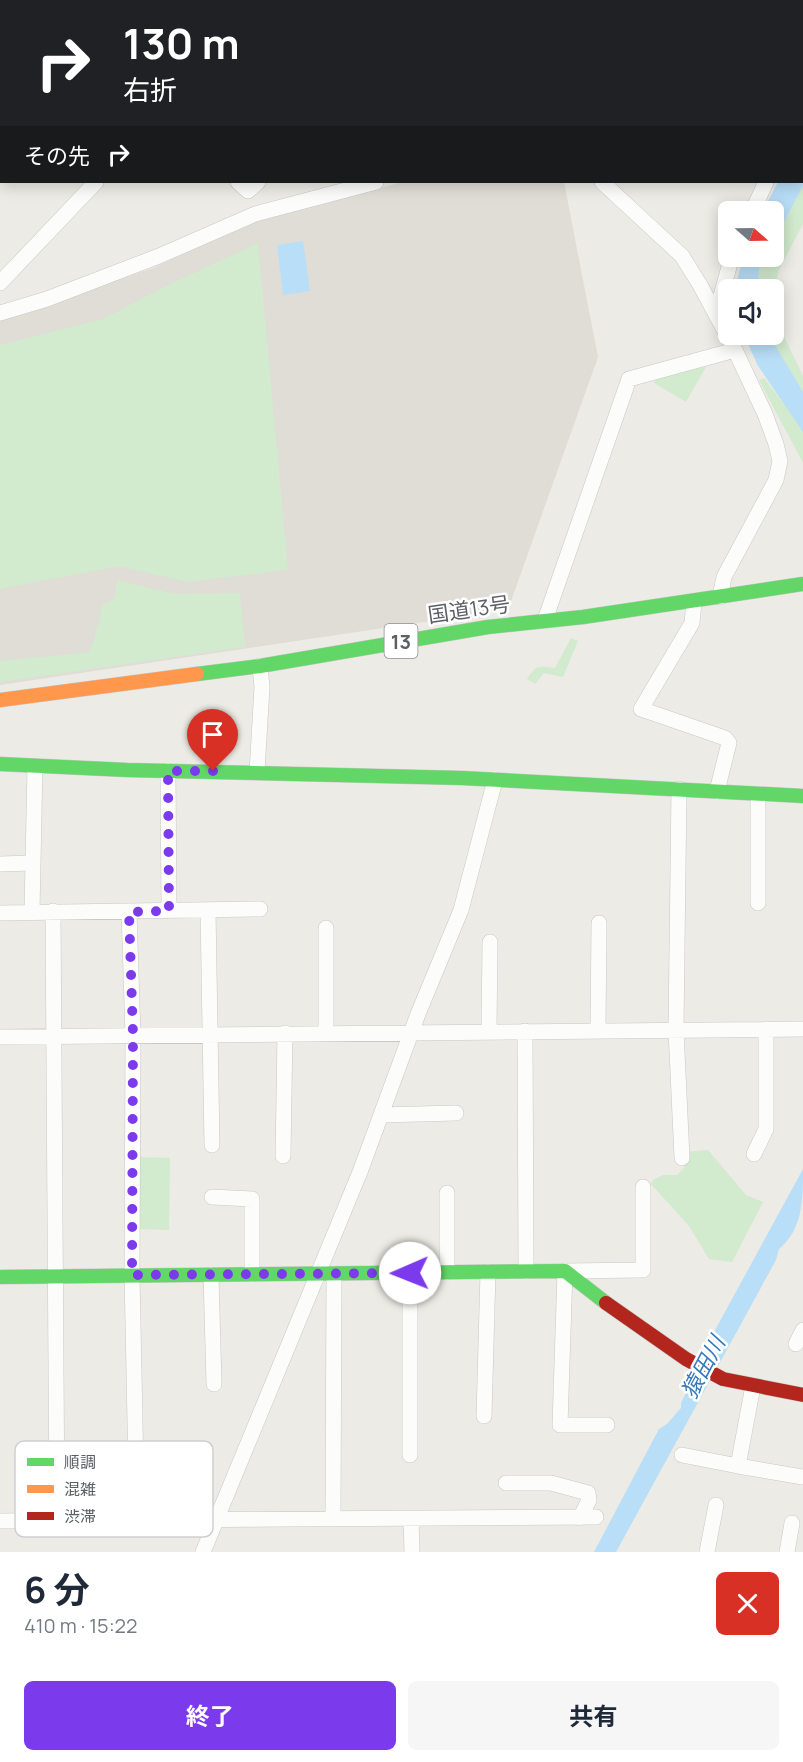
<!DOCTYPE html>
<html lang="ja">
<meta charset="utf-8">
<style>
:root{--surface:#fff;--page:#f6f6f7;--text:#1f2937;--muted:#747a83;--accent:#7c3aed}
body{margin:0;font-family:Manrope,"Noto Sans JP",sans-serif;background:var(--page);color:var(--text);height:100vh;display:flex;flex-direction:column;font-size:22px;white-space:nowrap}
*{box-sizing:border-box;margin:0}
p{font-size:20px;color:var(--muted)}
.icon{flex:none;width:33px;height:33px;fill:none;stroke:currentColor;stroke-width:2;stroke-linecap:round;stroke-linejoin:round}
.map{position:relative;height:1552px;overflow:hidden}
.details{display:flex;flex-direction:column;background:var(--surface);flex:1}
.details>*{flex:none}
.top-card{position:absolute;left:0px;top:0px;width:804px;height:183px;box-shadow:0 3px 15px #0003;background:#202124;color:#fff;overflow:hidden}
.needle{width:39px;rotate:110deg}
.tools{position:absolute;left:718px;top:201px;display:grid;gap:12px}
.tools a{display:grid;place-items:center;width:66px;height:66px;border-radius:9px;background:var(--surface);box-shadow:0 3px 15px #0003;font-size:30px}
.pin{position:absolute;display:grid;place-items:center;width:51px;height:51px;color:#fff;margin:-62px -26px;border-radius:50% 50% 50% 0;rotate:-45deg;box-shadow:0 0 6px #0007}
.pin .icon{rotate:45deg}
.me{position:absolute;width:66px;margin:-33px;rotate:269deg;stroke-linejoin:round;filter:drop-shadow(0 0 4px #0008)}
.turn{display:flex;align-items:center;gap:21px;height:126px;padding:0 24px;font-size:27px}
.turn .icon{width:78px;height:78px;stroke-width:2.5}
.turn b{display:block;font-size:42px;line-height:51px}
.then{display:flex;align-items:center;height:57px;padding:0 24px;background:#0003;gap:12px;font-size:22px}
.round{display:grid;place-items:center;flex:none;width:63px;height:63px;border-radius:9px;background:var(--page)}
.headline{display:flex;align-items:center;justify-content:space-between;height:102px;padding:0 24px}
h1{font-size:36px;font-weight:700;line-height:45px}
.button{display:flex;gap:12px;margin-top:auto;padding:12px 24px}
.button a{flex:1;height:69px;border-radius:9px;background:var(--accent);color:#fff;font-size:24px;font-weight:700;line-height:69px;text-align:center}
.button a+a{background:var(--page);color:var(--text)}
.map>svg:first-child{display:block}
</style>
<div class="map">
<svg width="803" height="1552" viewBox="0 0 803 1552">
<rect width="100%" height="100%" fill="#ecebe5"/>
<path fill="#dfddd5" d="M403 182H564L598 357 510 604 505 610 0 685V319L153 268 255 221Z"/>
<path fill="#d2eace" d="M803 186V224L779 270 774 289 758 290 759 267 765 257 774 256V241Z
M258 243 288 570 187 582 119 566 0 589V345L103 319 166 286Z
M774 302 778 324 803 376V400L763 335 774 334Z
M706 367 686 402 654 383 658 376Z
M764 378 803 429V463L759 380Z
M117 580 175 594 240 593 245 647 0 682V661L90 652 100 618 101 606 115 598Z
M571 638 578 641 563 677 544 673 535 684 527 679C536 664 539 666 555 668Z
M708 1150 746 1195 763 1202 732 1262 709 1259 689 1226 651 1184 653 1180 663 1175H677L684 1168 685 1152Z
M139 1157 170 1158 169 1230 138 1229Z"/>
<path fill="#b9def7" d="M803 129V186L774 241V212L763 211 778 182H802Z
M303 241 310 291 283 295 277 245Z
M743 257H765L759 267 758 289H735Z
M744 335H769L803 392V432L758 366Z
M803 1169C803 1200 803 1229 779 1249L776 1260 616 1552H594L659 1429 667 1424 681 1408V1403L692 1381 702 1354Z"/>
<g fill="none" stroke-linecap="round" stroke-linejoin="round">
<defs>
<path id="street" d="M41 0 43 2
M402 0 403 2
M521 0 522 2
M154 2 155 0
M211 2 213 0
M314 2 315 0
M600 2 601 0
M671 2V0
M736 2V0
M0 49 2 48
M802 68 803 67
M802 102 803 100
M0 171 2 169
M238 182 248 191 258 182
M602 182 682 256 700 285 735 350 765 414 776 444 780 461 776 480 724 577 720 597
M752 212 766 182
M0 283 96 182
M0 313 47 299 159 256 255 214 376 182
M716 314 732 256
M694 602 692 623 641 709 725 738 729 743 717 791
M545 620 629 379 735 350
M168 771 169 911
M257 772 262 687 260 666
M679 789 676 1030 682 1158
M758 795V903
M0 864 32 863
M208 910 212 1145
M32 911 35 767
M53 911 57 1520
M129 912 133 1035 132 1275 137 1520
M0 913 260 909
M326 928V1033
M598 1030 599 923
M489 1031 490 942
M525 1031 526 1271
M0 1037 803 1029
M381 1115 456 1113
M754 1154 766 1129V1029
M283 1156 285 1033
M447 1193V1272
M212 1197 252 1199V1274
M211 1275 214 1384
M796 1344 803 1330
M753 1386 738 1466 803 1477
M484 1416 488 1272
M607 1425H560L565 1271 643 1270V1187
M410 1455V1273
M682 1455 738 1466
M506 1483H551L588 1493 589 1500 580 1518
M333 1518 334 1274
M411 1518 412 1552
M0 1521 596 1517
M203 1552 360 1172 418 1014 461 910 495 780
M707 1552 716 1505
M787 1552 792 1523"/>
<path id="fast" d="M197 674 260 666 488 627 583 617 803 584
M0 764 127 770 462 778 803 796
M0 1277 565 1271 606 1303"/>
<path id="slow" d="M0 700 197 674"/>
<path id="jam" d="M606 1303 686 1359 723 1379 803 1395"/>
</defs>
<use href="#street" stroke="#c8c8c7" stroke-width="16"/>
<use href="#fast" stroke="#c8c9c7" stroke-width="15"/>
<use href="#slow" stroke="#c8c9c7" stroke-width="15"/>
<use href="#jam" stroke="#c8c9c7" stroke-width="15"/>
<use href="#street" stroke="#fcfcfb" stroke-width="15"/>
<use href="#fast" stroke="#63d668" stroke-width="14"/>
<use href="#slow" stroke="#ff974d" stroke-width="14"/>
<use href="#jam" stroke="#b3261e" stroke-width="14"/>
</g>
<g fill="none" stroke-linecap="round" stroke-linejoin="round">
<path stroke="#7c3aed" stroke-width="10" stroke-dasharray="0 18" d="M213 771H168L169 911 129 912 133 1035 132 1275 410 1273"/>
</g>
<g text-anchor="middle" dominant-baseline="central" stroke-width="5" stroke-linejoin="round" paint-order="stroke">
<rect fill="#fff" stroke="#8c9093" stroke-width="1.5" x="384.5" y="624" width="33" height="34" rx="4.5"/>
<g font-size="20" font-weight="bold" fill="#5b6065">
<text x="401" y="641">13</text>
</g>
<g font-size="21" fill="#5b6065" stroke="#fff">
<text transform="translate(469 609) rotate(-8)">国道13号</text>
</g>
<g font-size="22" font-style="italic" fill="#347abc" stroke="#fff">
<text transform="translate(703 1367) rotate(-62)">猿田川</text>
</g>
</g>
<rect x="15" y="1441" width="198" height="96" rx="9" fill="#fff" stroke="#cecfd1" stroke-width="1.5"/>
<rect x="27" y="1458" width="27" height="8" fill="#63d668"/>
<rect x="27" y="1485" width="27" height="8" fill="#ff974d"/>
<rect x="27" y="1512" width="27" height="8" fill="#b3261e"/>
<g font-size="16" fill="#5b6065">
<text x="64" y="1468">順調</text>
<text x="64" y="1495">混雑</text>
<text x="64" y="1522">渋滞</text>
</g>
</svg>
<div class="tools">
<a><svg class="needle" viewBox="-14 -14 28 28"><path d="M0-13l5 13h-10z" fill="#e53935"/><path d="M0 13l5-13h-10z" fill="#747a83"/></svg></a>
<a><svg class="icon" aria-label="sound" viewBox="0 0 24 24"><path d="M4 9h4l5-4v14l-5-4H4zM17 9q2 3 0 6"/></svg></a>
</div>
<div class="pin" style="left:213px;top:771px;background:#d93025"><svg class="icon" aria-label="arrive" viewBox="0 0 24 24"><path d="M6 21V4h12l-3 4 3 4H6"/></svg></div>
<svg class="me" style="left:410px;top:1273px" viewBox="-20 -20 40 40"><circle r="19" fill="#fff"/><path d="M0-13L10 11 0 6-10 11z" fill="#7c3aed"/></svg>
<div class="top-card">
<div class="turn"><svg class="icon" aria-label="right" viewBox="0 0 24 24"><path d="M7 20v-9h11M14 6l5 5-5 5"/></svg><div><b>130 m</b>右折</div></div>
<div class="then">その先<svg class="icon" aria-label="right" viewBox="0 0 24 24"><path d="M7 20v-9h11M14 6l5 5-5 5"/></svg></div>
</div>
</div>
<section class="details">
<div class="headline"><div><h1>6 分</h1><p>410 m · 15:22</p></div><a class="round" style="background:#d93025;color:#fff"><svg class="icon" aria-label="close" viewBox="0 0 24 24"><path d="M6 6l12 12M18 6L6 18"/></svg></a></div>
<div class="button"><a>終了</a><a>共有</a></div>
</section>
